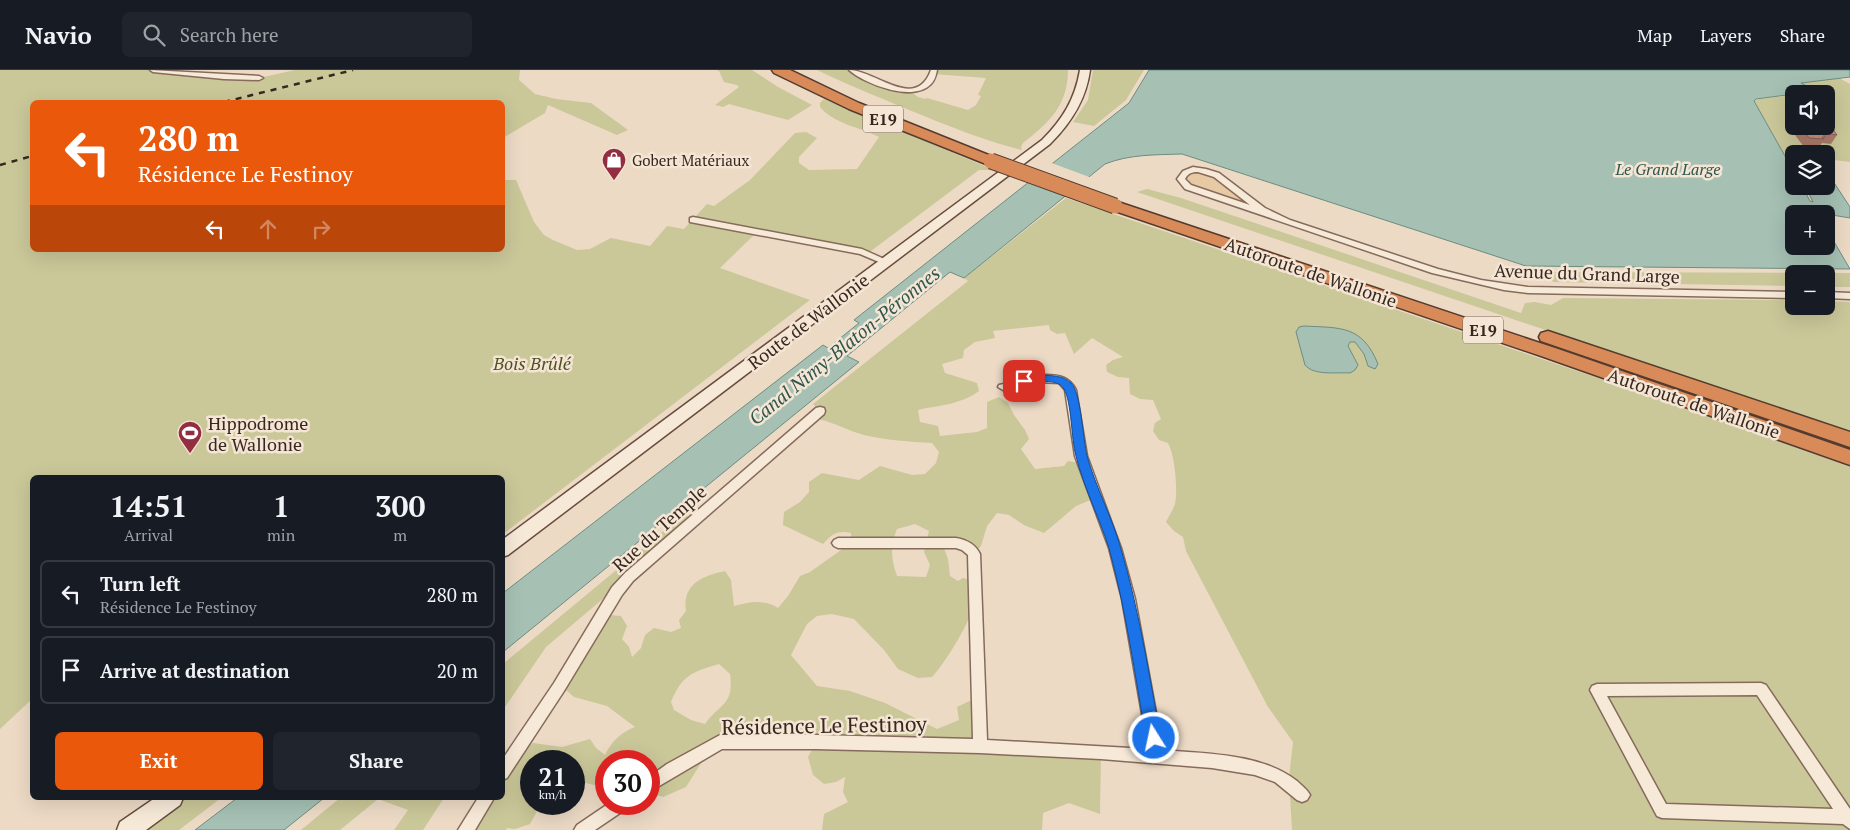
<!DOCTYPE html>
<meta charset="utf-8">
<style>
:root{--surface:#171b24;--page:#20242c;--text:#f1f3f6;--muted:#9ea1a6;--line:#363941;--accent:#ea580c}
body{margin:0;font-family:"PT Serif",serif;background:var(--page);color:var(--text);height:100vh;display:flex;flex-direction:column;font-size:19px;white-space:nowrap}
*{box-sizing:border-box;margin:0}
p{font-size:16px;color:var(--muted)}
.icon{flex:none;width:28px;height:28px;fill:none;stroke:currentColor;stroke-width:2;stroke-linecap:round;stroke-linejoin:round}
.map{position:relative;flex:1;overflow:hidden}
.panel{position:absolute;left:30px;top:405px;width:475px;height:325px;display:flex;flex-direction:column;background:var(--surface);border-radius:8px;box-shadow:0 5px 20px #0002}
.panel>*{flex:none}
.top-card{position:absolute;left:30px;top:30px;width:475px;height:152px;border-radius:8px;box-shadow:0 5px 20px #0002;background:#ea580c;color:#fff;overflow:hidden}
.controls{position:absolute;left:1785px;top:15px;display:grid;gap:10px}
.controls a{display:grid;place-items:center;width:50px;height:50px;border-radius:8px;background:var(--surface);box-shadow:0 5px 20px #0002;font-size:25px}
.speed{position:absolute;left:520px;top:680px;display:flex;gap:10px;font-size:25px;font-weight:700;text-align:center}
.speed>*{display:grid;place-content:center;width:65px;height:65px;border-radius:50%;background:var(--surface);box-shadow:0 5px 20px #0002;line-height:1}
.speed small{font-size:12px;font-weight:400}
.speed .limit{border:8px solid #d22;background:#fff;color:#111}
.pin{position:absolute;display:grid;place-items:center;width:42px;height:42px;color:#fff;margin:-21px;border-radius:10px;box-shadow:0 2px 8px #0006}
.me{position:absolute;width:55px;margin:-28px;rotate:350deg;stroke-linejoin:round;filter:drop-shadow(0 0 4px #0008)}
.turn{display:flex;align-items:center;gap:18px;height:105px;padding:0 25px;font-size:22px}
.turn .icon{width:65px;height:65px;stroke-width:2.5}
.turn b{display:block;font-size:35px;line-height:42px}
.lanes{display:flex;align-items:center;height:48px;padding:0 25px;background:#0003;justify-content:center;gap:25px;direction:ltr}
.lanes .off{opacity:.35}
.eta{display:flex;justify-content:space-evenly;align-items:center;height:85px;text-align:center}
.eta b{font-size:30px;font-weight:700;line-height:35px}
.primary-button{display:flex;gap:10px;margin-top:auto;padding:10px 25px}
.primary-button a{flex:1;height:58px;border-radius:8px;background:var(--accent);color:#fff;font-size:20px;font-weight:700;line-height:58px;text-align:center}
.primary-button a+a{background:var(--page);color:var(--text)}
ul{padding:0;list-style:none}
li{display:flex;align-items:center;gap:15px;height:68px;margin:0 10px 8px;padding:0 15px;border:2px solid var(--line);border-radius:8px}
li div{flex:1}
li b{display:block;font-size:19px}
li em{font-style:normal}
header{display:flex;align-items:center;gap:30px;box-sizing:border-box;height:70px;padding:0 25px;background:var(--surface);border-bottom:1px solid var(--line)}
header strong{font-size:24px}
nav{display:flex;gap:28px;margin-inline-start:auto;font-size:18px}
.search{width:350px;height:45px;background:var(--page);display:flex;align-items:center;gap:12px;box-sizing:border-box;padding:0 18px;border-radius:8px;color:var(--muted);font-size:19px}
.map>svg:first-child{display:block}
</style>
<header>
<strong>Navio</strong>
<div class="search"><svg class="icon" aria-label="search" viewBox="0 0 24 24"><circle cx="10" cy="10" r="6"/><path d="M15 15l6 6"/></svg>Search here</div>
<nav><a>Map</a><a>Layers</a><a>Share</a></nav>
</header>
<div class="map">
<svg width="1850" height="760" viewBox="0 0 1850 760">
<rect width="100%" height="100%" fill="#ecdac5"/>
<path fill="#cac799" fill-rule="evenodd" d="M0 0H153L259 8 295 0H520L519 10 535 24 556 29 591 33 628 60 617 65 548 35 545 43 503 68 502 32H32V180H502L503 110H516L534 152 544 165 553 170 577 180 590 179 611 168 650 176 667 156 684 159 707 134 714 136 750 110 795 63 806 62 817 68 799 87V93L809 100 857 99 879 67C860 57 834 54 820 37V33L824 29 994 100H979L867 184 757 162 720 198 810 230 503 464 502 408H32V629L0 659Z
M716 0H752L778 17 812 35 788 50 729 34 723 37 715 35 739 17 737 15 724 12 719 1Z
M817 0H857L855 1 896 19 910 21 918 27 925 29 927 28 968 40 976 35 981 26 978 25 986 8 933 4 934 0H1068C1068 35 1049 53 1023 73L1021 77 1022 80C989 72 956 59 924 46 888 31 852 17 817 0Z
M1093 0H1144L1126 30 1094 56 1073 52 1088 30Z
M1839 8 1850 14V92L1826 89V84H1794V89L1786 88 1754 31 1759 29 1794 25V56H1826V24H1809L1818 23 1800 13Z
M1147 119 1181 128 1521 243 1525 233 1535 232 1551 235 1563 228 1794 230V236H1826V231L1850 232V363L1137 122Z
M1066 128 1654 327 1850 397V760H1292L1289 708 1293 672 1268 637 1186 481 1183 467 1174 461 1166 452C1169 446 1173 440 1175 434 1178 420 1175 386 1168 373L1159 370 1153 361 1155 353 1161 349 1153 330 1140 329 1130 324 1129 308 1118 307 1107 302 1106 295 1113 290 1123 287 1092 268 1074 284 1065 263 1057 264 1050 260 1049 255 993 261 995 268 975 272 964 280 963 288 942 294 945 303 977 313 979 321C960 335 939 335 918 340L920 352 938 356 940 366 977 362 987 358V332L999 327 1008 333 1014 345 1025 360 1029 369 1021 379 1035 399 1064 396 1068 391 1084 394 1095 428 1076 436 1044 463 1024 455 1009 445 997 443 987 456 981 476 974 484 970 479 942 473 948 489 950 506 958 511 963 508 975 511C975 517 977 525 975 531 971 551 946 592 932 607L918 608 898 599 884 580 854 549 832 544 817 546 807 554 791 585 817 616 850 621 885 633 937 659 959 650 957 637 980 626V676L1101 682 1100 744 1069 733 1043 743 1042 760H822L824 744 848 732 843 722 845 707 836 712 824 714 813 705 808 687 815 674 720 672 705 687 686 717 663 727 649 722V691H606V718L574 710V691H531V734H541L530 754 515 759 507 758 506 760H473L469 754 486 728H502C503 694 505 692 533 673L562 677 590 669 596 678 605 685C612 671 620 663 635 657L607 636 574 627 566 620 563 611 610 545 621 546 627 556 622 569 629 577 632 587 641 578 645 565 654 558 671 562 681 558 679 550 686 541C682 514 702 506 725 501L731 510 734 536C749 532 764 529 778 538L788 526 800 506 810 502 851 473V463C837 460 832 464 823 474L783 455 784 442 800 432 809 422V412L822 403 859 410 880 396 912 405 925 404 936 393 939 382 932 373C909 372 886 370 864 365 849 361 835 353 819 349L820 341 813 334 968 211 964 208ZM1338 258 1372 281 1368 296 1364 284 1355 272H1350L1348 276ZM915 454 929 461 924 482 930 495 926 507 897 506C891 489 890 476 897 459ZM719 594 730 604C734 636 721 632 705 654L691 650 674 640 671 632C682 605 692 602 719 594Z
M1545 202 1850 203V217H1826V204H1794V216L1553 212Z
M684 444 689 447 682 455 618 516 546 577 503 640V594Z
M182 728H221L179 760H144Z
M340 728H444L423 760H394L408 740 378 729 340 760H301Z"/>
<path fill="#e7caa3" d="M1205 101 1270 144 1188 117 1182 106 1185 103Z"/>
<path fill="#a6c0b4" stroke="#6d8d80" d="M1149 0H1850V7L1801 13 1819 23 1794 24 1756 29 1754 31 1794 102V116H1802L1810 131 1813 132 1805 116H1826L1827 102 1850 137V148L1826 144H1794V176H1826V158L1850 199 1526 196 1182 84C1156 85 1130 84 1105 94L964 208 950 202 847 286 859 292 503 582V523L823 275 828 278 859 253 854 250 1129 33Z
M1304 256C1341 258 1362 255 1378 294L1375 299 1368 296 1364 284 1355 272H1350L1348 276 1358 295 1355 300 1350 303C1337 302 1314 306 1305 295L1296 262 1299 257Z
M237 728H324L284 760H195Z"/>
<path fill="#ecdac5" d="M1049 92 1092 108 1068 127 1025 111Z"/>
<g fill="none" stroke-linecap="round" stroke-linejoin="round">
<defs>
<path id="street" d="M150 0 259 6 263 8 259 10 224 9 153 2Z
M849 0C875 0 916 42 931 0H937C936 5 935 10 931 14 913 33 865 14 849 0Z
M1193 97 1206 99 1219 103 1265 138 1290 150 1438 199 1481 210 1528 217 1794 222V228L1528 223 1504 220 1432 203 1185 119 1177 109 1183 101ZM1198 102 1214 107 1250 135 1191 115 1185 109C1188 103 1192 102 1198 102Z
M693 147 862 179 891 192 886 195 860 184 690 152V148Z
M1826 222 1850 223V229L1826 228Z
M1046 305C1059 305 1070 307 1076 320L1087 386 1121 478 1135 529 1163 680C1207 684 1261 683 1297 711 1302 716 1307 719 1310 725L1307 730 1302 732 1297 730 1275 712 1255 705 1212 698 1101 689 980 683 816 679H722L649 722V707L667 694 720 665H816L973 669 968 485 962 480 956 478H838L834 476 832 473 834 470 838 468H956C967 470 975 474 980 484L987 670 1148 679 1122 529 1109 478 1075 386 1065 320 1059 313 1037 312 1003 320 998 317 999 315Z
M820 337 824 338 825 341 824 344 633 511 622 525 564 621 507 708 502 710V690L554 613 612 517 625 503 816 338Z
M1761 613 1766 615 1850 739V759L1843 754 1662 748 1657 746 1590 620 1592 616 1597 614ZM1757 625 1833 739 1666 734 1607 626Z
M478 728H494L475 760H458Z
M608 734H629L626 739 595 760H574L577 755Z"/>
<path id="secondary" d="M1080 0H1090C1086 30 1071 53 1050 74L508 485 502 487V470L1042 70C1063 49 1075 29 1080 0Z
M155 728H183L180 735 146 760H117L120 752Z"/>
<path id="highway" d="M772 0H790L859 33 996 88 999 91 996 94H986L849 39 774 3Z
M1115 131 1558 279 1850 380V395L1544 287 1109 139 1107 136 1109 133Z
M1548 261 1850 362V377L1541 271 1539 267 1541 263Z"/>
</defs>
<use href="#street" stroke="#866b5c" stroke-width="3"/>
<use href="#secondary" stroke="#684d3f" stroke-width="3"/>
<use href="#highway" stroke="#543b30" stroke-width="3"/>
<use href="#street" fill="#f7e9d7" fill-rule="evenodd"/>
<use href="#secondary" fill="#f7e9d7" fill-rule="evenodd"/>
<use href="#highway" fill="#d88b59" fill-rule="evenodd"/>
<path stroke="#37271f" stroke-width="2.5" stroke-dasharray="6 6" stroke-linecap="butt" d="M224 32 353 0
M0 95 32 86"/>
<defs>
<path id="highway-bridge" d="M991 91 1115 136"/>
</defs>
<use href="#highway-bridge" stroke="#543b30" stroke-width="17" stroke-linecap="butt"/>
<use href="#highway-bridge" stroke="#d88b59" stroke-width="15"/>
</g>
<path fill="#ad7b6b" d="M1794 50V56H1826L1837 65 1831 74 1822 73 1818 79 1804 77 1789 57Z"/>
<path fill="#c98f7c" stroke="#8d6457" d="M1826 52H1828L1837 65 1822 63 1825 67H1822L1824 69 1809 68 1801 56H1826Z"/>
<path fill="#1a73e8" stroke="#114b97" d="M1042 305C1052 306 1063 305 1071 313 1081 322 1083 370 1087 386 1096 418 1112 447 1121 479 1139 540 1149 605 1161 668L1159 673 1154 675 1148 673 1146 668C1135 605 1126 540 1109 478 1099 447 1084 418 1076 386 1071 368 1072 333 1064 319 1057 307 1035 313 1024 314L1019 311 1024 307Z"/>
<defs>
<symbol id="shop-pin" viewBox="-11 -11 22 30"><path d="M0 17L-7.5 6A9.5 9.5 0 1 1 7.5 6Z" fill="#922e40" stroke="#f4e5d4"/><path d="M-5-2.5h2.3a2.7 3.5 0 0 1 5.4 0H5L5.5 6h-11ZM-1.5-2.5h3a1.5 2.3 0 0 0-3 0Z" fill="#fff"/></symbol>
<symbol id="stadium-pin" viewBox="-11 -11 22 30"><path d="M0 17L-7.5 6A9.5 9.5 0 1 1 7.5 6Z" fill="#922e40" stroke="#f4e5d4"/><path d="M0-5a6.5 5 0 1 0 0 10a6.5 5 0 1 0 0-10ZM-3.5-1.8h7v3.6h-7Z" fill="#fff"/></symbol>
</defs>
<g fill-rule="evenodd">
<use href="#shop-pin" x="600" y="76" width="28" height="38"/>
<use href="#stadium-pin" x="176" y="349" width="28" height="38"/>
</g>
<g text-anchor="middle" dominant-baseline="central" stroke-width="5" stroke-linejoin="round" paint-order="stroke">
<g font-size="15" fill="#37271f" stroke="#f4e5d4" text-anchor="start">
<text x="632" y="90">Gobert Matériaux</text>
</g>
<g fill="#f4e5d4" stroke="#706055" stroke-width="1">
<rect x="863" y="35.5" width="40" height="27" rx="4"/>
<rect x="1463" y="246.5" width="40" height="27" rx="4"/>
</g>
<g font-size="16" font-weight="bold" fill="#37271f">
<text x="883" y="49">E19</text>
<text x="1483" y="260">E19</text>
</g>
<g font-size="16" font-style="italic" fill="#2f564d" stroke="#f4e5d4">
<text x="1668" y="99">Le Grand Large</text>
</g>
<g font-size="18" fill="#37271f" stroke="#f4e5d4">
<text transform="translate(1311 202) rotate(19)">Autoroute de Wallonie</text>
<text transform="translate(1587 203) rotate(2)">Avenue du Grand Large</text>
<text transform="translate(808 251) rotate(-37)">Route de Wallonie</text>
<text transform="translate(1694 333) rotate(19)">Autoroute de Wallonie</text>
<text transform="translate(659 458) rotate(-42)">Rue du Temple</text>
</g>
<g font-size="18" font-style="italic" fill="#4f5226" stroke="#f4e5d4">
<text x="532" y="293">Bois Brûlé</text>
</g>
<g font-size="18" fill="#37271f" stroke="#f4e5d4" text-anchor="start">
<text x="208" y="353">Hippodrome<tspan x="208" dy="21">de Wallonie</tspan></text>
</g>
<g font-size="19" font-style="italic" fill="#2f564d" stroke="#f4e5d4">
<text transform="translate(844 275) rotate(-39)">Canal Nimy-Blaton-Péronnes</text>
</g>
<g font-size="21" fill="#37271f" stroke="#f4e5d4">
<text transform="translate(824 655) rotate(-1)">Résidence Le Festinoy</text>
</g>
</g>
</svg>
<div class="controls">
<a><svg class="icon" aria-label="sound" viewBox="0 0 24 24"><path d="M4 9h4l5-4v14l-5-4H4zM17 9q2 3 0 6"/></svg></a>
<a><svg class="icon" aria-label="layers" viewBox="0 0 24 24"><path d="M12 4l9 5-9 5-9-5zM3 14l9 5 9-5"/></svg></a>
<a>+</a>
<a>−</a>
</div>
<div class="speed"><div>21<small>km/h</small></div><div class="limit">30</div></div>
<div class="pin" style="left:1024px;top:311px;background:#d93025"><svg class="icon" aria-label="arrive" viewBox="0 0 24 24"><path d="M6 21V4h12l-3 4 3 4H6"/></svg></div>
<svg class="me" style="left:1154px;top:668px" viewBox="-20 -20 40 40"><circle r="17" fill="#1a73e8" stroke="#fff" stroke-width="3"/><path d="M0-11L8 9 0 5-8 9z" fill="#fff"/></svg>
<div class="top-card">
<div class="turn"><svg class="icon" aria-label="left" viewBox="0 0 24 24"><path d="M17 20v-9H6M10 6l-5 5 5 5"/></svg><div><b>280 m</b>Résidence Le Festinoy</div></div>
<div class="lanes"><svg class="icon" aria-label="left" viewBox="0 0 24 24"><path d="M17 20v-9H6M10 6l-5 5 5 5"/></svg><svg class="icon off" aria-label="ahead" viewBox="0 0 24 24"><path d="M12 20V5M6 11l6-6 6 6"/></svg><svg class="icon off" aria-label="right" viewBox="0 0 24 24"><path d="M7 20v-9h11M14 6l5 5-5 5"/></svg></div>
</div>
<section class="panel">
<div class="eta">
<div><b>14:51</b><p>Arrival</p></div>
<div><b>1</b><p>min</p></div>
<div><b>300</b><p>m</p></div>
</div>
<ul>
<li><svg class="icon" aria-label="left" viewBox="0 0 24 24"><path d="M17 20v-9H6M10 6l-5 5 5 5"/></svg><div><b>Turn left</b><p>Résidence Le Festinoy</p></div><em>280 m</em></li>
<li><svg class="icon" aria-label="arrive" viewBox="0 0 24 24"><path d="M6 21V4h12l-3 4 3 4H6"/></svg><div><b>Arrive at destination</b></div><em>20 m</em></li>
</ul>
<div class="primary-button"><a>Exit</a><a>Share</a></div>
</section>
</div>
